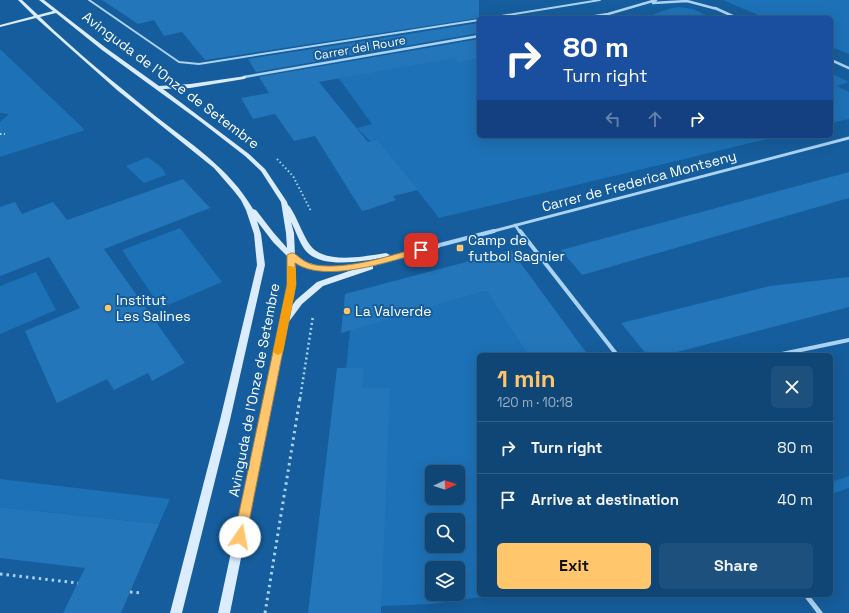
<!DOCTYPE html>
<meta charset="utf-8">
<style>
:root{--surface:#104675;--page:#1e507d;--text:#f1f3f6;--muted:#9cb1c5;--line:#305e87;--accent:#ffc66c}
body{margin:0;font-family:"Space Grotesk",sans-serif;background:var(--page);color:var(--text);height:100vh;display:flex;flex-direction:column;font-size:15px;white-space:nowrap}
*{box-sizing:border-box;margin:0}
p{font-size:13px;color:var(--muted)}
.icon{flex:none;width:22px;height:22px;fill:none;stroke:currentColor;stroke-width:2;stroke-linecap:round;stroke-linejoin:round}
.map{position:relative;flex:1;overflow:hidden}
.details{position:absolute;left:477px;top:353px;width:356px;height:244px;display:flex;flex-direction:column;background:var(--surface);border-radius:6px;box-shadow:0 4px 16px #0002,0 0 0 1px var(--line)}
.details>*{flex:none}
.banner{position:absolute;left:477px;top:16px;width:356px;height:122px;border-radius:6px;box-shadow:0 4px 16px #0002,0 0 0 1px var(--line);background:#1a4fa0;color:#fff;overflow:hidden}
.needle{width:26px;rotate:87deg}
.tools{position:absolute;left:425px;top:465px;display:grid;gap:8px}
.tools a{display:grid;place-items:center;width:40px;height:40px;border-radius:6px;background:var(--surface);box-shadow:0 4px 16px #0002,0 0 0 1px var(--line);font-size:20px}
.pin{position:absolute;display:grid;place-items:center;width:34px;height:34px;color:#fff;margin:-17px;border-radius:8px;box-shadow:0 2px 6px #0006}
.me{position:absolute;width:44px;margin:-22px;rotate:12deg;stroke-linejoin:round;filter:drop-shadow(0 0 3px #0008)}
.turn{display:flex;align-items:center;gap:14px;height:84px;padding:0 20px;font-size:18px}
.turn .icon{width:52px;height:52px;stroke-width:2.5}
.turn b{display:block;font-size:28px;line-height:34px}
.lanes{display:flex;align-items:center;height:38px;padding:0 20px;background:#0003;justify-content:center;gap:20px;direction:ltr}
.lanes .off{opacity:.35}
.round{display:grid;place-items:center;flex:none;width:42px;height:42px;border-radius:6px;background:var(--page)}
.head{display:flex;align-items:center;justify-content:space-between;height:68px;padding:0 20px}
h1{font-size:24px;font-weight:600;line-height:30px;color:var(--accent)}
.cta{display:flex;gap:8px;margin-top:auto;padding:8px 20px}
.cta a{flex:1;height:46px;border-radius:6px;background:var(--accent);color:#111;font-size:16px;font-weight:600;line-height:46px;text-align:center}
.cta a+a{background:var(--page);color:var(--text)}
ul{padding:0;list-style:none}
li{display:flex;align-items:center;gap:12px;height:52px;padding:0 20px;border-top:1px solid var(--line)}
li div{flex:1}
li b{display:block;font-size:15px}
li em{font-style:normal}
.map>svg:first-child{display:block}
</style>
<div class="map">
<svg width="849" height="613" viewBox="0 0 849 613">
<rect width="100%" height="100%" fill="#155d9c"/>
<path fill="#1d71b6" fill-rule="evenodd" d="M723 0H849V54L831 47V18H765Z
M679 7 693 9 712 18H640C654 16 666 8 679 7Z
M479 47V136H780L439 218 377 139 370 141 357 128 372 124 334 72Z
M0 49 85 130 0 157V122L9 114 0 113Z
M831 73 849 82 837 86 849 92V119L831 123Z
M148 157 162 168 166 175 144 183 126 166Z
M180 228 222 282 161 308 122 250Z
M36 272 56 310 0 334V286Z
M486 291 528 355H479V595H496L431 604 381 606 344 389 350 330ZM432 472H458V498H432ZM432 520H458V546H432ZM432 568H458V594H432Z
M849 476V488L831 494V482Z
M0 479 170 499 159 524 0 507Z"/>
<path fill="#2376ba" d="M102 0H479V18L205 60 182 32 164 36 154 20 138 24Z
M479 23V33L256 72 248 59Z
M479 39V58L458 62 454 58 319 82 368 142 377 139 418 190 393 196 396 200 370 209 362 211 315 136 294 141 275 114 253 119 241 98 269 93 259 77Z
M849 172V198L582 275 561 250Z
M183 179 210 208 104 249 185 363 152 381 148 373 114 390 107 379 57 403 25 331 80 308 49 257 0 276V207L15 202 22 214 53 202 67 220Z
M511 250 588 355H528L486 291 341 333 345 294Z
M849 277V307L666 355H647L621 323 770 286Z
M337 368H364L362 388H390L381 613H308Z
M0 507 159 524 121 613H63L85 568 0 558Z"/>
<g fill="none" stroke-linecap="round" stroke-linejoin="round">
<path stroke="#aad3f3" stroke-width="2" stroke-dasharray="1.5 2.5" stroke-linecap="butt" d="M0 134H5
M277 159 293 176 311 211"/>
<path stroke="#aad3f3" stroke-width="2.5" stroke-dasharray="2 3" stroke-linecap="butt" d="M300 399 313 316"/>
<path stroke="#aad3f3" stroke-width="3" stroke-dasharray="2.5 4" stroke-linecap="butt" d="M0 574 78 583
M130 592 143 593
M265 613 300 398"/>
<path stroke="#aad3f3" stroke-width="2" d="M89 0 179 62 199 64 479 20
M489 18 600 0"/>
<path stroke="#aad3f3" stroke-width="2.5" d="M653 3 687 1 717 9
M715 8 737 18
M583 18 608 14 656 0
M831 60 849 68
M244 77 479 36"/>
<path stroke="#aad3f3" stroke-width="3" d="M515 225 520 232
M490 232 849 138"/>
<path stroke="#aad3f3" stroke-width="4" d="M520 231 617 355
M436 246 494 231
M777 355 849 340"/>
<path stroke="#aad3f3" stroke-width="5" d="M806 595 820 613"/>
<path fill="#daecfd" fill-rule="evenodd" d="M18 0H22L38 15 53 11 39 0H44L106 48 159 86 190 84 246 76V78L244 79 190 88 163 89 249 154 265 169 287 202 288 205 290 207C298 219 302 234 310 245 324 265 366 256 386 253L390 255 386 257C364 261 321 270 305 250 299 242 296 231 291 222L294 233 295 255C301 260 308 263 316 265 349 273 404 252 436 244L440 246 439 248 373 266V269L323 286 302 304 288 323 230 613H218L288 285 287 256 273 242 257 221 261 234 265 265 230 420 182 613H170L220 420 257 265 254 234 246 210 241 200 234 191 214 168 117 90 36 18 0 27V25L34 16ZM56 13 102 50 201 122 245 156 261 171 281 202 286 233 287 248 273 232 256 210 253 209C230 169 190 143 154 115 115 83 76 52 40 17ZM295 262C313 273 335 273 355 269L317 282 296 300 291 307 296 285Z"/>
</g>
<path fill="#ffc66c" stroke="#a68146" d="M421 247 425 250 424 252C390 261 326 284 295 263L296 285 246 537 244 541 240 543 235 541 234 537 287 285V255L291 253H294C300 258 307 264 315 265 348 270 389 256 421 247Z"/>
<path fill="#f59e0b" d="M288 266H291L296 268V285L283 352 278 355 273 352 287 285Z"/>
<g fill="#ffc66c" stroke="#155d9c" stroke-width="1.5">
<rect x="456" y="244" width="8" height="8" rx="2"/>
<circle cx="108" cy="308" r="4"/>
<circle cx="347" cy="311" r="4"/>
</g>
<g text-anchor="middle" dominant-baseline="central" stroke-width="4" stroke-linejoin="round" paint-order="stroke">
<g font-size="12" fill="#fff" stroke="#155d9c">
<text transform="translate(360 48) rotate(-10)">Carrer del Roure</text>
</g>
<g font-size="14" fill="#fff" stroke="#155d9c">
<text transform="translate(171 80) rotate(37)">Avinguda de l'Onze de Setembre</text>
<text transform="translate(639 181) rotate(-15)">Carrer de Frederica Montseny</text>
<text transform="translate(254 390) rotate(-79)">Avinguda de l'Onze de Setembre</text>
</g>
<g font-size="14" fill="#fff" stroke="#155d9c" text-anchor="start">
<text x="468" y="240">Camp de<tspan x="468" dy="16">futbol Sagnier</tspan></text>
<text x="116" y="300">Institut<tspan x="116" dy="16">Les Salines</tspan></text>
<text x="355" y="311">La Valverde</text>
</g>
</g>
</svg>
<div class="tools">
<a><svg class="needle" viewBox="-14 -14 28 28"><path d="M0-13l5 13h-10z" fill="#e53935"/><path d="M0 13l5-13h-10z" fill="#9cb1c5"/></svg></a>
<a><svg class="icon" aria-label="search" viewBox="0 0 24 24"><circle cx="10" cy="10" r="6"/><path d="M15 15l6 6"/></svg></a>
<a><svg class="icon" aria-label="layers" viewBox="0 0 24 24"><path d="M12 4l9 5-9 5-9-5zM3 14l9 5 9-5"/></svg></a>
</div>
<div class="pin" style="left:421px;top:250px;background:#d93025"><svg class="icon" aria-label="arrive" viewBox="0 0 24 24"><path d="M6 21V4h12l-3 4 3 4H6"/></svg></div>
<svg class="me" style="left:240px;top:537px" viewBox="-20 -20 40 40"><circle r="19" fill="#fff"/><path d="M0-13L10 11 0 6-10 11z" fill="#ffc66c"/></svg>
<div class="banner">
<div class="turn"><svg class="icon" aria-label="right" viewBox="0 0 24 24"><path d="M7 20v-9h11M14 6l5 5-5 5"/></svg><div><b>80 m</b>Turn right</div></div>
<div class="lanes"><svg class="icon off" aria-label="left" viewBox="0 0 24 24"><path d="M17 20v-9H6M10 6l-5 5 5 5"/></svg><svg class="icon off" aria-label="ahead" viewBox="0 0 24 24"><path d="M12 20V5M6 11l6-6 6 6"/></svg><svg class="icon" aria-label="right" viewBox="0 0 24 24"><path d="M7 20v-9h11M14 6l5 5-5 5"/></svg></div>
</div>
<section class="details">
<div class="head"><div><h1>1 min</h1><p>120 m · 10:18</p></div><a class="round"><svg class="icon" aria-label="close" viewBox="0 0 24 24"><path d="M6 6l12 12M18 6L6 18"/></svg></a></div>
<ul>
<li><svg class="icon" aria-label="right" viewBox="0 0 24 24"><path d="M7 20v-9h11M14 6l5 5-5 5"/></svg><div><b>Turn right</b></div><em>80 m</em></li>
<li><svg class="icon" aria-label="arrive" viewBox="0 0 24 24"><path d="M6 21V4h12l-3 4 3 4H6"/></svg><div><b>Arrive at destination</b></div><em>40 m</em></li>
</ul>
<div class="cta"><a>Exit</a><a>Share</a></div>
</section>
</div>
